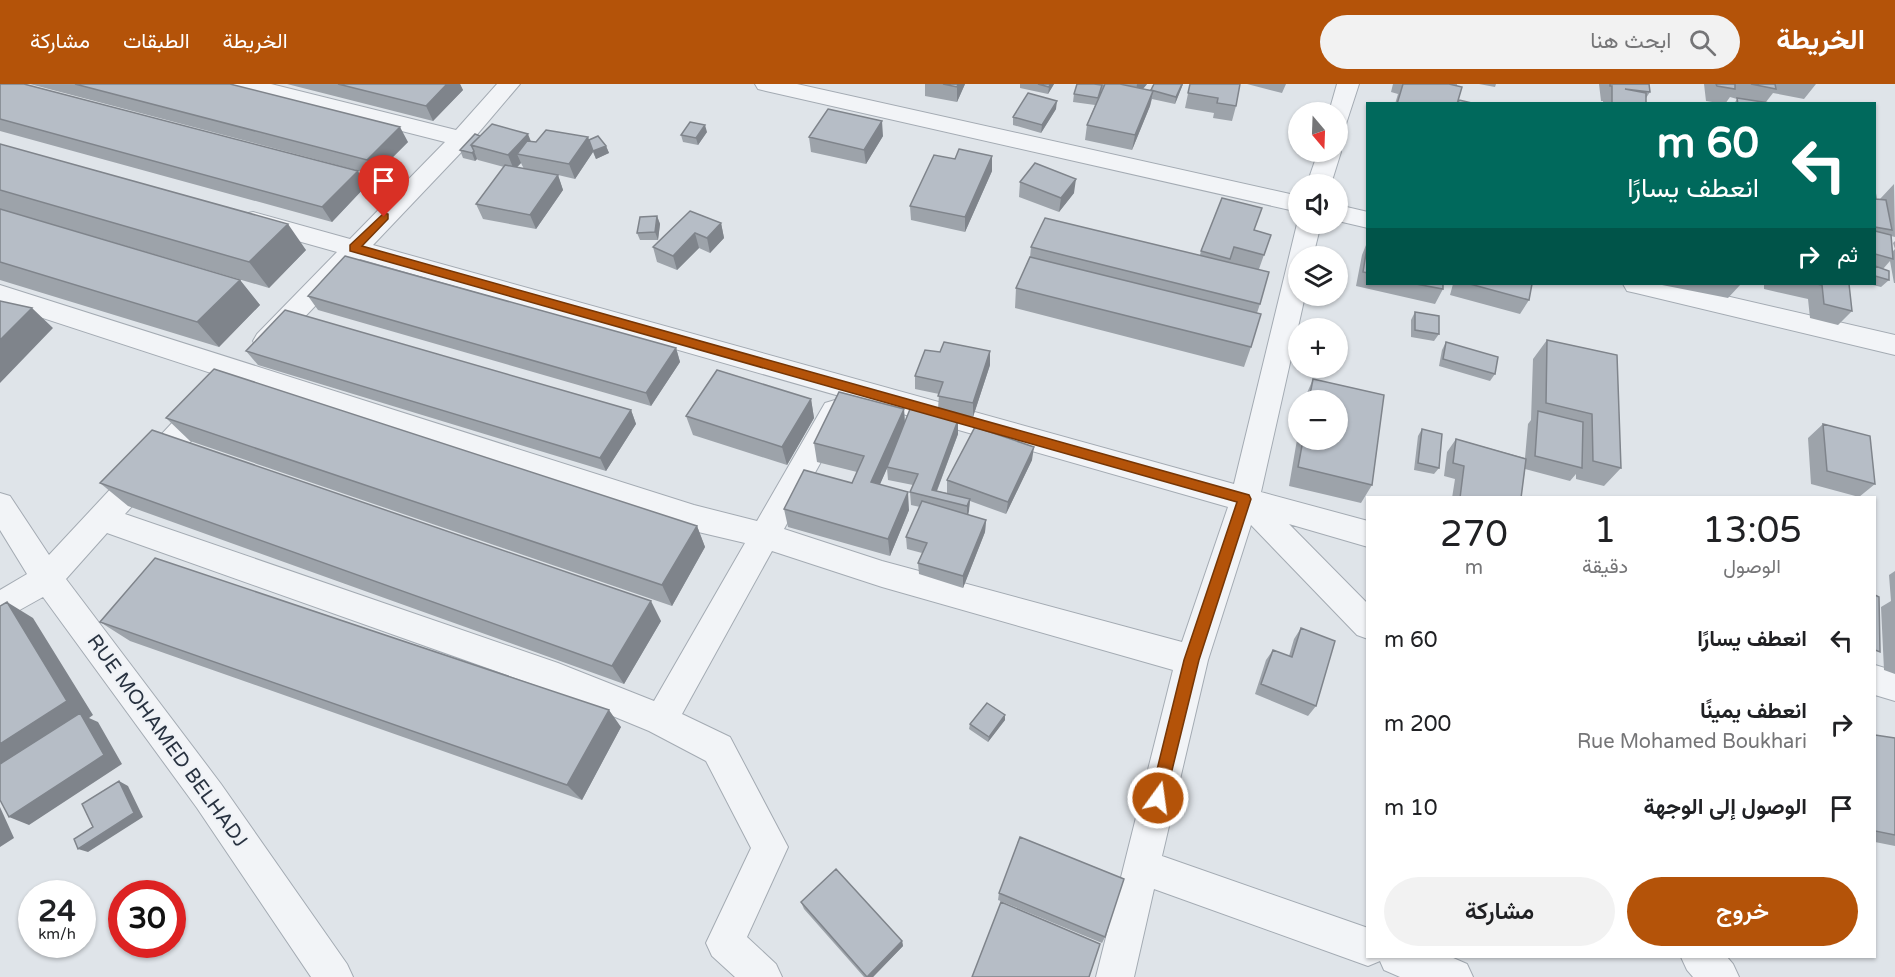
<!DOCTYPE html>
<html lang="ar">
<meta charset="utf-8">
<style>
:root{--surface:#fff;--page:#f2f2f2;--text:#202124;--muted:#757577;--accent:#b45309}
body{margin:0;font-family:"Varela Round",Vazirmatn,sans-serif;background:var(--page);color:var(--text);direction:rtl;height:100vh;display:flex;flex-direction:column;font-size:22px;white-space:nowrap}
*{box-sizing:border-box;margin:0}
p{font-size:20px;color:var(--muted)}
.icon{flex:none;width:33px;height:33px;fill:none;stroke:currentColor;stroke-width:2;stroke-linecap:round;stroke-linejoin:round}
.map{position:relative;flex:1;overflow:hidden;direction:ltr}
.panel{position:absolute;left:1366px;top:412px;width:510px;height:462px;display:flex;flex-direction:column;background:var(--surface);border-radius:0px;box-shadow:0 2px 4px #0004;direction:rtl}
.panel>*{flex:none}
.guide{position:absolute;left:1366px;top:18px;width:510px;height:183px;border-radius:0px;box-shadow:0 2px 4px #0004;direction:rtl;background:#00695c;color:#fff;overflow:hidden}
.needle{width:39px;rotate:161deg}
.tools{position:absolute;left:1288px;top:18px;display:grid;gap:12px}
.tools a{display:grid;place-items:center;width:60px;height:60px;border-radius:50%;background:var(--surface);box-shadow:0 2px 4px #0004;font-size:30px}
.speed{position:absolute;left:18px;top:796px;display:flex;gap:12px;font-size:30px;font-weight:700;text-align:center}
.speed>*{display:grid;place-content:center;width:78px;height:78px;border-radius:50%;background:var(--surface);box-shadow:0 2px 4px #0004;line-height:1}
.speed small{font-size:15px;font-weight:400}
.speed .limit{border:9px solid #d22;background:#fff;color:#111}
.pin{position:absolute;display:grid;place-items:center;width:51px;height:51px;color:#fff;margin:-62px -26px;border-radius:50% 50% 50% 0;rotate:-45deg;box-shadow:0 0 6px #0007}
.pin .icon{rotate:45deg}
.me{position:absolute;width:66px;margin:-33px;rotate:14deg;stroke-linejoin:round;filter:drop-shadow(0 0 4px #0008)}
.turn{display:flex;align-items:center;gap:21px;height:126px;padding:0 18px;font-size:27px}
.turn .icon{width:78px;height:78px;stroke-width:2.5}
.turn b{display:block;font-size:42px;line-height:51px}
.then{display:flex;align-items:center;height:57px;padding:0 18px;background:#0003;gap:12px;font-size:22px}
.eta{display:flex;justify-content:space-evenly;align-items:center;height:102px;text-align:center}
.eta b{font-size:36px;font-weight:600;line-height:42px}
.action{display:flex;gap:12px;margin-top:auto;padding:12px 18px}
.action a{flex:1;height:69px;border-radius:36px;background:var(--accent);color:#fff;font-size:24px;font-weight:600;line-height:69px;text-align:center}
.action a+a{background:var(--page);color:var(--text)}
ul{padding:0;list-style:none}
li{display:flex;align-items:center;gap:18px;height:84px;padding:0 18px}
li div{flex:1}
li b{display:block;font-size:22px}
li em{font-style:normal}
header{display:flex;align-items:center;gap:36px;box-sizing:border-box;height:84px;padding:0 30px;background:var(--accent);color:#fff}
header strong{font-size:28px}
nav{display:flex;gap:33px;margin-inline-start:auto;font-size:21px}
.search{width:420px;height:54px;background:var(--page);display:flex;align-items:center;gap:15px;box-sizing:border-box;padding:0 21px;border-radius:33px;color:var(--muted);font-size:22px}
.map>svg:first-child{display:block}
</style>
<header>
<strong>الخريطة</strong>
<div class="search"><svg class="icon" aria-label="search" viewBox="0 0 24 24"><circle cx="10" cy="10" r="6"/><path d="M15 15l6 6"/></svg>ابحث هنا</div>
<nav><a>الخريطة</a><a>الطبقات</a><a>مشاركة</a></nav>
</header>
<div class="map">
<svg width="1895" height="893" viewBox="0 0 1895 893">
<rect width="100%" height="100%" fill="#dfe4e9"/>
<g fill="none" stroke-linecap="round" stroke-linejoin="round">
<defs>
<path id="street" d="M233 0H271L456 46 497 0H520L469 60 373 161 1234 400 1297 140 1299 136V140H1321L1313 172H1299V212H1305L1261 408 1368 437V463L1289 440 1368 520V555L1357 551 1251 441 1208 576 1162 772 1368 844V873H1451L1467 880 1473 893H1400L1384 886 1380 877 1368 882 1154 805 1134 893H1096L1173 586 882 503 772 467 682 630 730 653 788 763 747 853 776 880 782 893H735L712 872 706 859 751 764 706 677 649 647 552 607 107 449 66 495 221 700 347 880 353 893H311L197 724 43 513 0 537V506L27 490 0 446V409L10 412 49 471 199 310 209 307 219 310 223 318 219 326 125 430 558 579 654 617 745 459 694 447 0 220V201L694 421 757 437 825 319 835 316 845 319 849 327 784 445 882 477 1182 558 1228 423 360 175 275 264 266 267 257 264 253 257 257 250 337 168 244 142 241 136 244 130 253 128 350 155 445 58 236 5Z
M755 0H797L1299 112V128L766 7 758 5Z
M1337 0H1359L1346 40 1338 42V28H1329Z
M1338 64 1341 68 1331 100H1307L1318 68H1338Z
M1338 121 1368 128V144L1338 137Z
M1623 200H1674L1895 251V271L1636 209 1627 207Z
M1875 581 1895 587V617L1875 611Z
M1681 873H1727L1733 880 1739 893H1693L1687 886Z"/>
</defs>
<use href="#street" stroke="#a4abb3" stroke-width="2"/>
<use href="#street" fill="#f2f4f7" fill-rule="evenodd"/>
</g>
<path fill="#9da3aa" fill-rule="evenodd" d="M0 0 366 102 332 138 0 47Z
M30 0H230L408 58 375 91Z
M287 0H460L463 6 433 37Z
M925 0H965L957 18 925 12Z
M1020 0H1054L1048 10 1020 4Z
M1077 0H1147L1143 5 1151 6 1154 0H1183L1175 20 1152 15 1150 22 1132 66 1085 56 1087 41 1095 21 1073 18 1074 10Z
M1190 0 1236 22 1232 37 1213 34 1214 29 1185 24Z
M1247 0H1286L1282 9Z
M1393 0H1457L1458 18 1476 20H1395L1398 10 1391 8Z
M1479 0H1496L1495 3Z
M1599 0H1649L1650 8 1646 14V20H1603V17H1601Z
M1704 0H1816L1804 15 1773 9 1766 18 1769 20H1734L1737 15 1730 13 1725 20 1706 17Z
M1056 25 1041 49 1013 41V33Z
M707 48 698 61 683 58 681 51Z
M480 52 536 58 588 53 589 56 606 62 609 69 596 75 593 68 575 95 558 91 563 106 536 145 483 135 476 120 504 83 478 76 477 75 475 77 463 74 460 66ZM521 79 524 85 517 83Z
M883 52 866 80 811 68 809 53Z
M0 60 306 166 269 204 0 125Z
M992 72V87L965 148 911 136 910 122 955 75Z
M1020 98 1074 109 1059 128 1019 113Z
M1894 100 1895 153 1891 152 1892 168 1895 165 1893 159 1895 157V199H1894L1890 177 1883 185 1889 196 1881 203 1869 200H1875V107L1876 115H1880Z
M0 125 240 196 260 221 219 263 0 196Z
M657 132 660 140 658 156H640L637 149Z
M721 139 724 154 710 169 699 164 677 186 657 178 653 163Z
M1255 146 1271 151 1259 185 1260 220 1257 229 1251 263 1244 283 1015 224 1016 204 1030 173 1031 163 1200 171 1201 167Z
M1368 156V200H1443V205L1435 220 1356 202 1362 171Z
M1453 200H1532L1529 216 1520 230 1450 211Z
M1657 200H1741L1728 214Z
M1764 200H1849L1852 227 1838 241 1810 234 1808 215 1764 205Z
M308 212 676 264 680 278 651 322 318 226Z
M1415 228 1439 250 1434 257 1411 253V236Z
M1547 256 1617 271 1621 384 1604 402 1576 395V390L1570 397 1525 385 1521 414H1452L1455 395 1444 392 1447 368 1456 355 1525 374 1528 340 1531 336 1533 275Z
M1446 258 1495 290 1490 297 1439 282 1442 266Z
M246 267 631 326 636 340 606 387 258 281Z
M990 281 973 333 938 325 939 310 915 305V292Z
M1313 295 1384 311 1372 401 1361 419 1289 402 1299 344V356H1338V316H1304Z
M811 315 814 334 787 381 693 351 686 332Z
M904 325 905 339 958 350 937 407 947 409V396L1032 376 1006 430 970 417 968 431 986 436 985 448 963 504 919 490 918 479 922 469 907 465 906 453 920 423 911 421 910 408 913 401 888 396 887 384 880 400 909 426 890 472 788 443 784 425 852 399 857 388 817 378 814 359Z
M166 334 697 442 705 463 672 522 190 357Z
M1823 340 1875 400 1859 413 1811 400 1808 354Z
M1422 345 1439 384 1434 390 1414 386 1418 352Z
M100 399 661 537 624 600 128 422Z
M1895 487V590L1884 586 1881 523 1891 517 1889 491Z
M100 538 621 643 582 716 130 557Z
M1301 544 1316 622 1308 632 1255 610 1266 576 1273 566 1289 572 1294 555Z
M1005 636 988 658 969 645 970 640Z
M1875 651 1895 654V762L1875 758Z
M999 809 1105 853 1102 859 998 816Z
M801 818 902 857 903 862 873 893H864L804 825Z"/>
<path fill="#7f848b" d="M447 0H460L463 6 433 37 426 22Z
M958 0H965L957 18V3Z
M1050 0H1054L1048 10 1049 3Z
M1137 0H1147L1135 14Z
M1182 0H1183L1175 20 1176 13Z
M1153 7 1150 22 1132 66 1135 51Z
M1057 17 1056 25 1041 49 1042 41Z
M882 37 883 52 866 80 864 66Z
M705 41 707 48 698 61 696 54Z
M400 43 408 58 375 91 367 76Z
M528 50 534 65 517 70 521 79 514 86 508 71Z
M588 53 593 68 575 95 569 80Z
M606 62 609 69 596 75 593 67Z
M474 67 477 75 475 77 472 69Z
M992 72V87L965 148V133Z
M358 87 366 102 332 138 322 123Z
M558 91 563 106 536 145 530 131Z
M1076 95 1074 109 1059 128 1061 114Z
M657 132 660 140 658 156 655 148Z
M721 139 724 154 710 169 707 154Z
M288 140 306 166 269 204 249 178Z
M695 149 699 164 677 186 673 172Z
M240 196 260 221 219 263 197 238Z
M32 224 53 244 0 299V256Z
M676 264 680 278 651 322 646 309Z
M990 267V281L973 333V319Z
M811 315 814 334 787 381 782 363Z
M904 325 905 344 873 416 871 398Z
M631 326 636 340 606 387 600 374Z
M958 336V350L934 414 932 406Z
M1034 363 1032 376 1006 430 1008 418Z
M908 408 909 426 890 472 888 455Z
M970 415 969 427 967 435V422Z
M986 436 985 448 963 504V492Z
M697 442 705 463 672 522 662 501Z
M651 517 661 537 624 600 612 582Z
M7 518 33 534 93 631 89 634 98 638 122 680 29 741 9 733 0 686V660Z
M609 626 621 643 582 716 567 701Z
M1005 631V636L988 658 989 653Z
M119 697 128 702 143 733 88 768 78 765 134 729Z
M0 723 14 754 0 763Z
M902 857 903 862 873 893H867Z"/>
<path fill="#b6bdc6" stroke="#7f848b" stroke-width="1.5" d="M0 0H24L358 87 322 123 0 35Z
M75 0H230L400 43 367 76Z
M338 0H447L426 22Z
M943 0H958L957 3Z
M1038 0H1050L1049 3Z
M1077 0H1094L1102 1 1098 14 1074 10Z
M1105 0H1120L1153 7 1135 51 1087 41Z
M1154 0H1182L1176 13 1151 6Z
M1190 0H1240L1236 22 1217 19 1218 14 1188 9Z
M1403 0H1449L1462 3 1457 20H1397Z
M1610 0H1649L1650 8 1625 5 1646 9V20H1612V2H1610Z
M1716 0H1735V5L1717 2Z
M1751 0H1775L1776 5Z
M1028 9 1057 17 1042 41 1013 33Z
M1737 14 1769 19V20H1738Z
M1459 16 1476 20H1458Z
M828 25 882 37 864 66 809 53Z
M690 38 705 41 696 54 681 51Z
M492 40 528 50 508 71 471 61Z
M546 46 588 53 569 80 517 70 527 57 536 58Z
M475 50 480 52 471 61 474 67 472 69 460 66Z
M598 52 606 62 593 67 589 56Z
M0 60 288 140 249 178 0 106Z
M959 65 992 72 965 133 910 122 934 71 955 75Z
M1035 79 1076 95 1061 114 1020 98Z
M505 81 558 91 530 131 476 120Z
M1875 107 1876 115 1886 116 1892 146 1875 143Z
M1222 114 1262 124 1254 146 1271 151 1264 171 1234 163 1230 175 1201 167Z
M0 125 240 196 197 238 0 178Z
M690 127 721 139 707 154 695 149 673 172 653 163Z
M657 132 655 148 637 149 640 133Z
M1045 134 1269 188 1260 220 1031 163Z
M1875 147 1891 151 1893 175 1875 170Z
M1368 157V189L1363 188Z
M345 172 676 264 646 309 308 212Z
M1030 173 1261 230 1251 263 1016 204Z
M1875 182 1889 187V196L1875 192Z
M1416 200H1443V205Z
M1470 200H1532L1529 216Z
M1817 200H1849L1852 227 1824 220 1822 201Z
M0 217 32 224 0 256Z
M285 226 631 326 600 374 246 267Z
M1415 228 1439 232V250L1415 246Z
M1547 256 1617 271 1621 384 1593 377 1592 330 1546 319Z
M944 258 990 267 973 319 938 312 943 298 915 292 925 266 940 268Z
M1446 258 1498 273 1495 290 1443 275Z
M214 285 697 442 662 501 166 334Z
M717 286 811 315 782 363 686 332Z
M1313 295 1384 311 1372 401 1298 383 1303 356H1338V316H1309Z
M839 308 904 325 871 398 908 408 888 455 784 425 804 386 852 399 864 372 814 359Z
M910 325 958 336 932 406 970 415 967 422 910 408 918 390 887 383Z
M1538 327 1583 338 1582 384 1535 372Z
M1823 340 1870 352 1875 400 1827 387Z
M975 343 1034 363 1008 418 947 396Z
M1422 345 1442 350 1439 384 1418 379Z
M152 346 651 517 612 582 100 399Z
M1456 355 1526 375 1521 414H1460L1464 382 1453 379Z
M922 417 986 436 963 492 918 479 927 459 906 453Z
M155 474 609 626 567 701 100 538Z
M1875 511 1879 513 1880 568 1875 566Z
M7 518 67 617 0 660V522Z
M1301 544 1335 557 1316 622 1261 600 1273 566 1292 573Z
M987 619 1005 631 989 653 970 640Z
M80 629 104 671 9 733 0 716V680Z
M1875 651 1895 654V751L1875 747Z
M119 697 134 729 78 765 74 755 93 743 82 720Z
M1020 753 1124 795 1105 853 999 809Z
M836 785 902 857 867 893 801 818Z
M1001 818 1100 860 1089 893H972Z"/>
<path fill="#b45309" stroke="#753606" stroke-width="1.5" d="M384 129 388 130V135L362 162 1249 411 1251 415 1199 576 1164 719 1158 722 1153 719 1150 714 1184 576 1237 418 350 167V161Z"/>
<g text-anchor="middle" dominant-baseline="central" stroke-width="4.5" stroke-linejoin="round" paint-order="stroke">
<g font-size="20" fill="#283240" stroke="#eff2f6">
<text transform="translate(167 657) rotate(54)">RUE MOHAMED BELHADJ</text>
</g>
</g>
</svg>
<div class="tools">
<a><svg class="needle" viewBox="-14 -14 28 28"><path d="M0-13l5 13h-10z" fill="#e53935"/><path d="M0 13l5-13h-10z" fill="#757577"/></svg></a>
<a><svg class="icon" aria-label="sound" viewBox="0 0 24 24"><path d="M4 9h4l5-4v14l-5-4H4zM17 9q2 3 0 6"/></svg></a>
<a><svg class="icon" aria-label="layers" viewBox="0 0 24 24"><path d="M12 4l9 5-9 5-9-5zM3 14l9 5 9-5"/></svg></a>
<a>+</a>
<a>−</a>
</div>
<div class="speed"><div>24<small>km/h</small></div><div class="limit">30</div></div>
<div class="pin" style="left:384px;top:133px;background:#d93025"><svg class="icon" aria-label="arrive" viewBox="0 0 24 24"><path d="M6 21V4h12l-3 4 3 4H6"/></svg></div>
<svg class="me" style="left:1158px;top:714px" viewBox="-20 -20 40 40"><circle r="17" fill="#b45309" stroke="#fff" stroke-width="3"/><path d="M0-11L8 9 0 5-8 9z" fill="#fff"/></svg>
<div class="guide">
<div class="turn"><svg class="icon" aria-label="left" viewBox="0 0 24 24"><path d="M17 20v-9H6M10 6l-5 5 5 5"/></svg><div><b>60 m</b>انعطف يسارًا</div></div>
<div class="then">ثم<svg class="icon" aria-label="right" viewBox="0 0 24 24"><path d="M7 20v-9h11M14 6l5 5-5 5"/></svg></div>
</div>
<section class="panel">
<div class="eta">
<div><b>13:05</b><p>الوصول</p></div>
<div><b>1</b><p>دقيقة</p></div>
<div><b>270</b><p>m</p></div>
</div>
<ul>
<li><svg class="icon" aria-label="left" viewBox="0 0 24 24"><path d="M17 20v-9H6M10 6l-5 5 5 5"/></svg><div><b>انعطف يسارًا</b></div><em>60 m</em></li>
<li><svg class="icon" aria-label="right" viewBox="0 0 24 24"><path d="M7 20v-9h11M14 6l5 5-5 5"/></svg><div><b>انعطف يمينًا</b><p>Rue Mohamed Boukhari</p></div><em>200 m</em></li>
<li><svg class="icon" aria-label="arrive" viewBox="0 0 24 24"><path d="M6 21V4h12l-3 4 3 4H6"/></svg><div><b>الوصول إلى الوجهة</b></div><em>10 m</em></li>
</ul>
<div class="action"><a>خروج</a><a>مشاركة</a></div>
</section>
</div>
